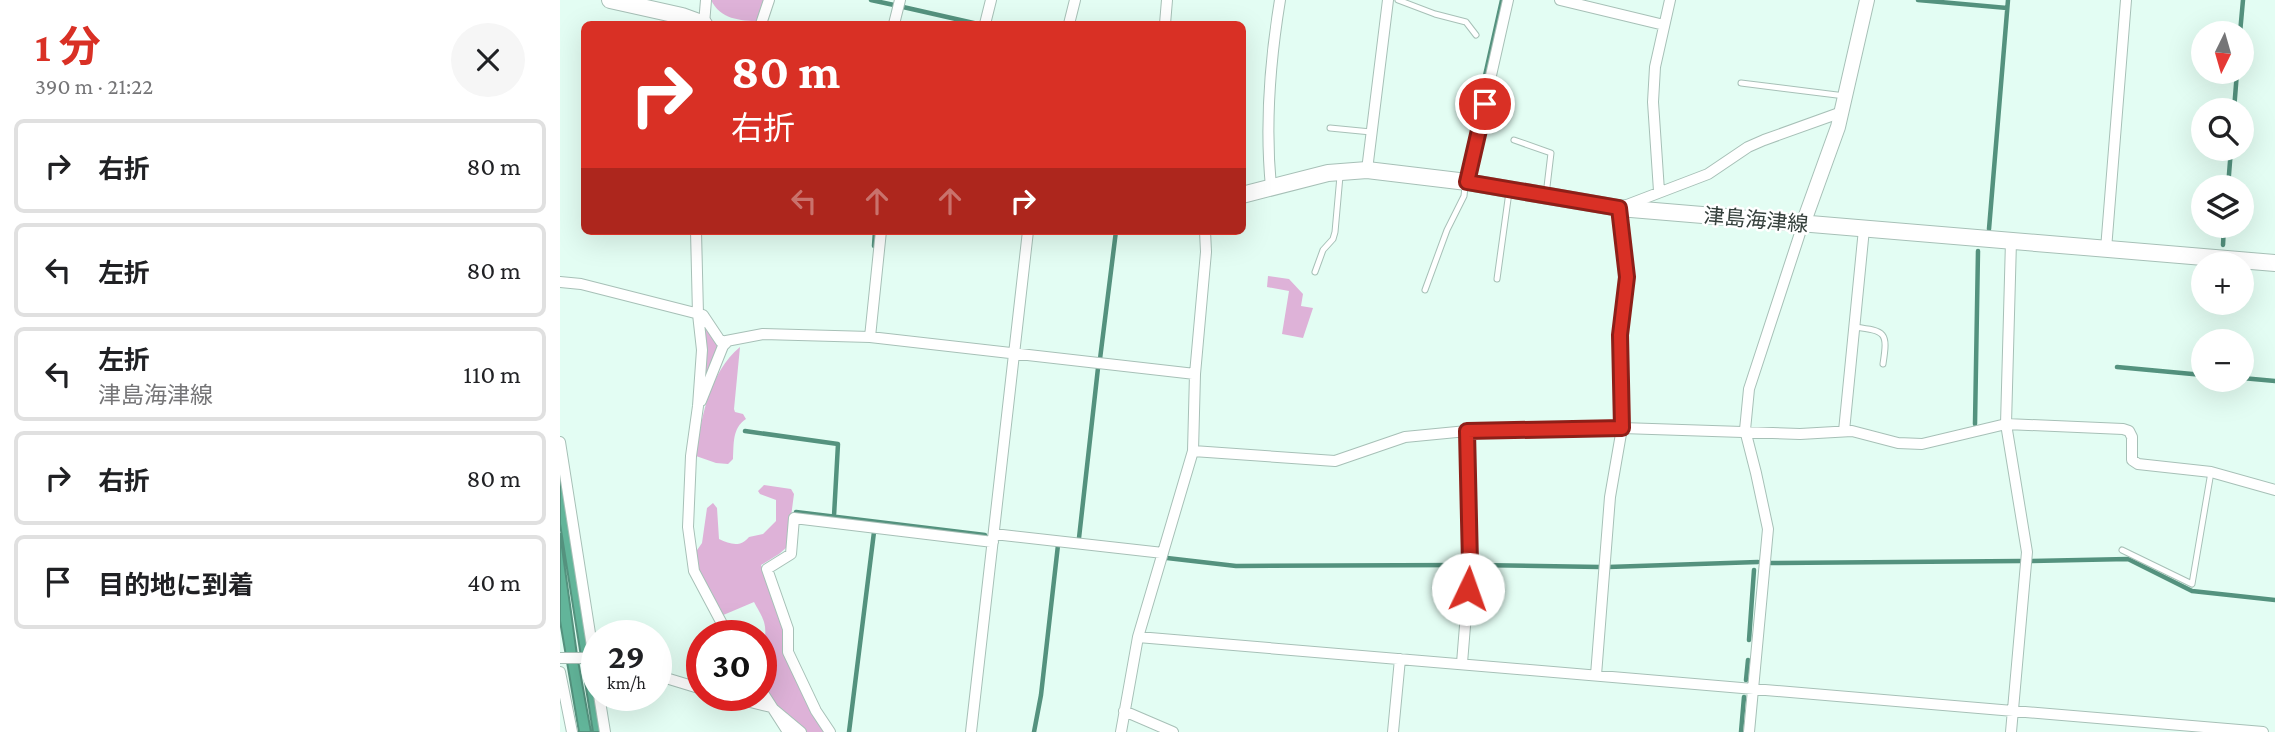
<!DOCTYPE html>
<html lang="ja">
<meta charset="utf-8">
<style>
:root{--surface:#fff;--page:#f6f6f6;--text:#202124;--muted:#757577;--line:#e0e0e0;--accent:#d93025}
body{margin:0;font-family:"Crimson Pro","Noto Sans JP",serif;background:var(--page);color:var(--text);height:100vh;display:flex;flex-direction:column;font-size:26px;white-space:nowrap}
*{box-sizing:border-box;margin:0}
p{font-size:23px;color:var(--muted)}
.icon{flex:none;width:38px;height:38px;fill:none;stroke:currentColor;stroke-width:2;stroke-linecap:round;stroke-linejoin:round}
.map{position:relative;flex:1;overflow:hidden}
.panel{display:flex;flex-direction:column;background:var(--surface);width:560px}
.panel>*{flex:none}
.hud{position:absolute;left:21px;top:21px;width:665px;height:214px;border-radius:10px;box-shadow:0 7px 28px #0002;background:#d93025;color:#fff;overflow:hidden}
.needle{width:46px;rotate:185deg}
.tools{position:absolute;left:1631px;top:21px;display:grid;gap:14px}
.tools a{display:grid;place-items:center;width:63px;height:63px;border-radius:50%;background:var(--surface);box-shadow:0 7px 28px #0002;font-size:35px}
.speed{position:absolute;left:21px;top:620px;display:flex;gap:14px;font-size:35px;font-weight:700;text-align:center}
.speed>*{display:grid;place-content:center;width:91px;height:91px;border-radius:50%;background:var(--surface);box-shadow:0 7px 28px #0002;line-height:1}
.speed small{font-size:18px;font-weight:400}
.speed .limit{border:10px solid #d22;background:#fff;color:#111}
.pin{position:absolute;display:grid;place-items:center;width:60px;height:60px;color:#fff;margin:-30px;border:4px solid #fff;border-radius:50%;box-shadow:0 2px 7px #0007}
.me{position:absolute;width:77px;margin:-38px;rotate:3deg;stroke-linejoin:round;filter:drop-shadow(0 0 5px #0008)}
.turn{display:flex;align-items:center;gap:24px;height:147px;padding:0 35px;font-size:32px}
.turn .icon{width:91px;height:91px;stroke-width:2.5}
.turn b{display:block;font-size:49px;line-height:60px}
.lanes{display:flex;align-items:center;height:66px;padding:0 35px;background:#0003;justify-content:center;gap:35px;direction:ltr}
.lanes .off{opacity:.35}
.round{display:grid;place-items:center;flex:none;width:74px;height:74px;border-radius:37px;background:var(--page)}
.overview{display:flex;align-items:center;justify-content:space-between;height:119px;padding:0 35px}
h1{font-size:42px;font-weight:700;line-height:52px;color:var(--accent)}
ul{padding:0;list-style:none}
li{display:flex;align-items:center;gap:21px;height:94px;margin:0 14px 10px;padding:0 21px;border:4px solid var(--line);border-radius:10px}
li div{flex:1}
li b{display:block;font-size:26px}
li em{font-style:normal}
main{display:flex;flex:1;min-height:0}
.map>svg:first-child{display:block}
</style>
<main>
<section class="panel">
<div class="overview"><div><h1>1 分</h1><p>390 m · 21:22</p></div><a class="round"><svg class="icon" aria-label="close" viewBox="0 0 24 24"><path d="M6 6l12 12M18 6L6 18"/></svg></a></div>
<ul>
<li><svg class="icon" aria-label="right" viewBox="0 0 24 24"><path d="M7 20v-9h11M14 6l5 5-5 5"/></svg><div><b>右折</b></div><em>80 m</em></li>
<li><svg class="icon" aria-label="left" viewBox="0 0 24 24"><path d="M17 20v-9H6M10 6l-5 5 5 5"/></svg><div><b>左折</b></div><em>80 m</em></li>
<li><svg class="icon" aria-label="left" viewBox="0 0 24 24"><path d="M17 20v-9H6M10 6l-5 5 5 5"/></svg><div><b>左折</b><p>津島海津線</p></div><em>110 m</em></li>
<li><svg class="icon" aria-label="right" viewBox="0 0 24 24"><path d="M7 20v-9h11M14 6l5 5-5 5"/></svg><div><b>右折</b></div><em>80 m</em></li>
<li><svg class="icon" aria-label="arrive" viewBox="0 0 24 24"><path d="M6 21V4h12l-3 4 3 4H6"/></svg><div><b>目的地に到着</b></div><em>40 m</em></li>
</ul>
</section>
<div class="map">
<svg width="1715" height="732" viewBox="0 0 1715 732">
<rect width="100%" height="100%" fill="#e3fdf3"/>
<path fill="#deb2d8" d="M151 0H207L199 21C180 21 160 19 151 0Z
M708 276 729 279 743 294 741 306 753 308 743 338 722 334 729 291 707 287Z
M142 319 160 346 142 391Z
M180 347 174 409 175 412 183 414 186 419C172 428 174 444 173 459L168 464 156 463 136 456C141 418 149 373 180 347Z
M204 485 231 489 234 494 227 547 219 554 201 565 223 625 225 638 266 732H245C231 719 211 706 203 688 193 668 210 642 204 622 202 615 197 608 194 602L161 616 139 571 135 553 142 543 147 508 153 503 157 508 159 539C170 544 180 548 189 537L203 534 216 521V500L200 494 198 491Z"/>
<path fill="#62b59a" stroke="#54927e" stroke-width="2" d="M0 460 41 732H33L0 524Z
M0 533 17 655 31 732H19L0 621Z"/>
<g fill="none" stroke-linecap="round" stroke-linejoin="round">
<path stroke="#54927e" stroke-width="4.5" d="M311 0 334 5
M1358 0 1447 8
M343 7 418 24
M1680 33 1683 0
M1674 110 1677 72
M904 169 942 0
M1668 187 1671 149
M1429 229 1448 0
M1663 245 1664 226
M314 246 315 231
M540 359 556 231
M1557 367 1643 375
M1682 378 1715 381
M1415 424 1418 251
M185 431 278 444 274 516
M236 512 425 535
M519 538 538 368
M607 558 676 566 904 565
M1471 561 1568 559 1632 591 1715 600
M1211 563 1460 561
M916 565 1040 567
M1048 567 1198 562
M1189 640 1194 570
M1186 680 1188 660
M289 732 314 532
M474 732 481 695 498 545
M1181 732 1184 697"/>
<defs>
<path id="service" d="M838 0 875 14 906 22 916 35
M1181 83 1285 96
M770 128 811 132
M954 140 991 153 986 195
M755 272 763 250 773 239 775 232 780 176
M937 279 949 192
M865 290 887 230 904 196 905 186
M1294 327C1326 331 1328 332 1323 364
M1562 550 1632 584 1651 472"/>
<path id="minor" d="M1000 0 1104 25
M144 24 146 0
M201 24 209 0
M334 24 340 0
M425 24 431 0
M509 24 515 0
M605 24 607 0
M807 170 828 0
M907 182 948 0
M711 187C705 126 710 61 720 0
M1099 191 1093 102 1095 67 1110 0
M136 231 138 314 142 350 138 406 131 456 128 527 134 571 168 635
M1451 241 1446 424 1467 552 1451 732
M1546 249 1566 0
M0 282 21 284 143 315 161 342 203 334 310 337 635 374
M310 337 321 231
M141 401 163 346 167 342
M1284 431 1304 229
M0 442 37 678
M633 451 775 461 845 437 907 431 1062 428 1240 434 1292 431 1338 443 1362 444 1446 424 1563 429 1569 431 1572 437V460L1578 464 1651 472 1715 490
M434 534 603 553
M578 637 1703 732
M0 658H37
M902 663 910 564 907 431
M0 672 12 732
M96 675 142 689
M1036 675 1050 497 1062 428 1060 335 1067 277 1059 208 1148 174 1188 147 1204 140 1282 112
M201 690 228 732
M39 695 45 732
M162 695 211 707 241 732
M564 711 613 732
M270 732 256 711 228 652V629L207 569 231 554 234 518 433 542
M411 732 468 231
M561 732 578 637 633 451 635 374 646 252 645 231
M833 732 840 659
M1189 732 1208 529 1196 473 1185 430 1189 389 1243 224"/>
<path id="tertiary" d="M1243 224 1278 127 1307 0"/>
<path id="secondary" d="M50 0 122 16 144 24
M682 195 768 173 807 170 907 182 1059 208 1715 263"/>
</defs>
<use href="#service" stroke="#a7c0b7" stroke-width="7"/>
<use href="#minor" stroke="#a7c0b7" stroke-width="12"/>
<use href="#tertiary" stroke="#a7c0b7" stroke-width="16"/>
<use href="#secondary" stroke="#a7c0b7" stroke-width="18"/>
<use href="#service" stroke="#fff" stroke-width="5"/>
<use href="#minor" stroke="#fff" stroke-width="10"/>
<use href="#tertiary" stroke="#fff" stroke-width="14"/>
<use href="#secondary" stroke="#fff" stroke-width="16"/>
</g>
<g fill="none" stroke-linecap="round" stroke-linejoin="round">
<defs>
<path id="route" d="M908 589 910 564 907 431 1062 428 1060 335 1067 277 1059 208 907 182 925 104"/>
</defs>
<use href="#route" stroke="#8d1f18" stroke-width="18"/>
<use href="#route" stroke="#d93025" stroke-width="12"/>
</g>
<g text-anchor="middle" dominant-baseline="central" stroke-width="5" stroke-linejoin="round" paint-order="stroke">
<g font-size="21" fill="#343f3b" stroke="#fff">
<text transform="translate(1196 220) rotate(5)">津島海津線</text>
</g>
</g>
</svg>
<div class="tools">
<a><svg class="needle" viewBox="-14 -14 28 28"><path d="M0-13l5 13h-10z" fill="#e53935"/><path d="M0 13l5-13h-10z" fill="#757577"/></svg></a>
<a><svg class="icon" aria-label="search" viewBox="0 0 24 24"><circle cx="10" cy="10" r="6"/><path d="M15 15l6 6"/></svg></a>
<a><svg class="icon" aria-label="layers" viewBox="0 0 24 24"><path d="M12 4l9 5-9 5-9-5zM3 14l9 5 9-5"/></svg></a>
<a>+</a>
<a>−</a>
</div>
<div class="speed"><div>29<small>km/h</small></div><div class="limit">30</div></div>
<div class="pin" style="left:925px;top:104px;background:#d93025"><svg class="icon" aria-label="arrive" viewBox="0 0 24 24"><path d="M6 21V4h12l-3 4 3 4H6"/></svg></div>
<svg class="me" style="left:908px;top:589px" viewBox="-20 -20 40 40"><circle r="19" fill="#fff"/><path d="M0-13L10 11 0 6-10 11z" fill="#d93025"/></svg>
<div class="hud">
<div class="turn"><svg class="icon" aria-label="right" viewBox="0 0 24 24"><path d="M7 20v-9h11M14 6l5 5-5 5"/></svg><div><b>80 m</b>右折</div></div>
<div class="lanes"><svg class="icon off" aria-label="left" viewBox="0 0 24 24"><path d="M17 20v-9H6M10 6l-5 5 5 5"/></svg><svg class="icon off" aria-label="ahead" viewBox="0 0 24 24"><path d="M12 20V5M6 11l6-6 6 6"/></svg><svg class="icon off" aria-label="ahead" viewBox="0 0 24 24"><path d="M12 20V5M6 11l6-6 6 6"/></svg><svg class="icon" aria-label="right" viewBox="0 0 24 24"><path d="M7 20v-9h11M14 6l5 5-5 5"/></svg></div>
</div>
</div>
</main>
